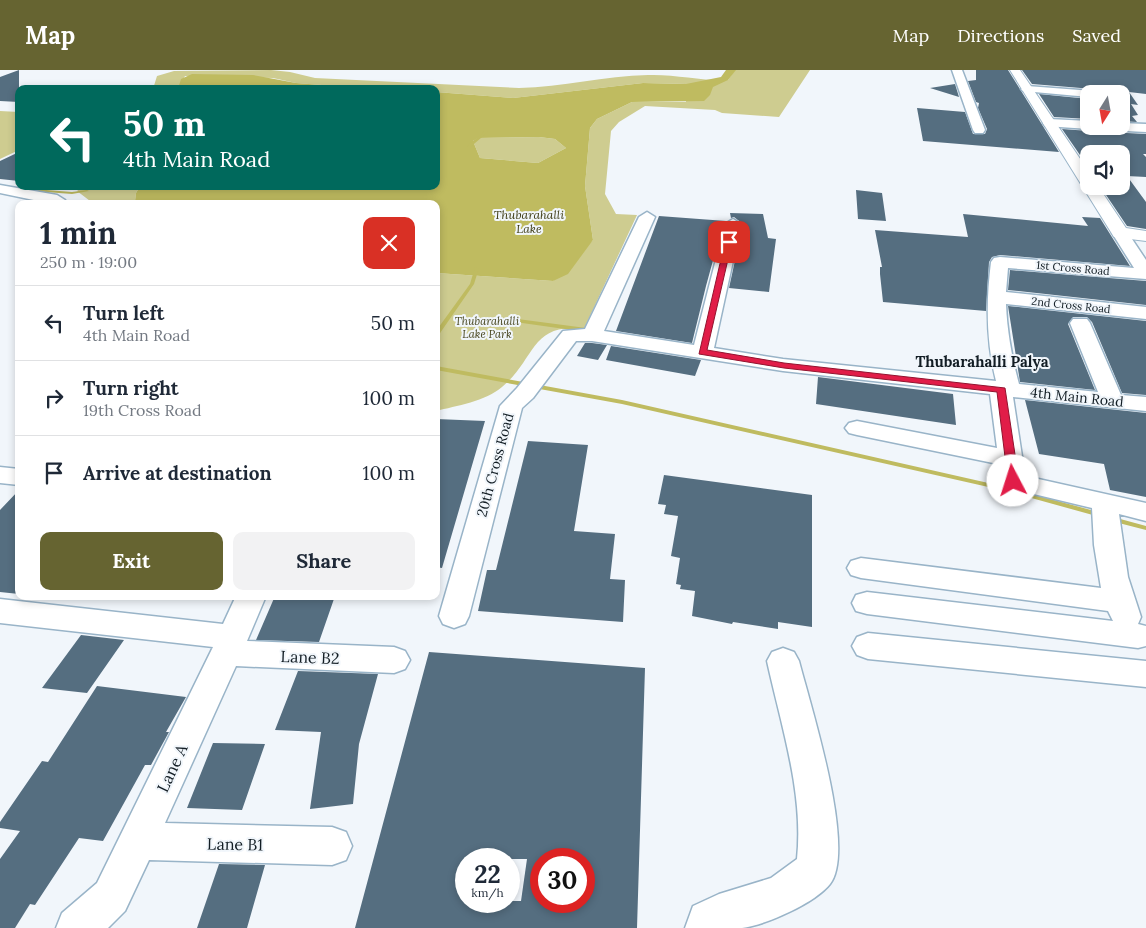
<!DOCTYPE html>
<meta charset="utf-8">
<style>
:root{--surface:#fff;--page:#f2f2f3;--text:#1f2937;--muted:#747a83;--line:#e0e1e3;--accent:#666431}
body{margin:0;font-family:Lora,serif;background:var(--page);color:var(--text);height:100vh;display:flex;flex-direction:column;font-size:19px;white-space:nowrap}
*{box-sizing:border-box;margin:0}
p{font-size:16px;color:var(--muted)}
.icon{flex:none;width:28px;height:28px;fill:none;stroke:currentColor;stroke-width:2;stroke-linecap:round;stroke-linejoin:round}
.map{position:relative;flex:1;overflow:hidden}
.drawer{position:absolute;left:15px;top:130px;width:425px;height:400px;display:flex;flex-direction:column;background:var(--surface);border-radius:10px;box-shadow:0 2px 8px #0003}
.drawer>*{flex:none}
.top-card{position:absolute;left:15px;top:15px;width:425px;height:105px;border-radius:10px;box-shadow:0 2px 8px #0003;background:#00695c;color:#fff;overflow:hidden}
.needle{width:32px;rotate:191deg}
.fabs{position:absolute;left:1080px;top:15px;display:grid;gap:10px}
.fabs a{display:grid;place-items:center;width:50px;height:50px;border-radius:10px;background:var(--surface);box-shadow:0 2px 8px #0003;font-size:25px}
.speed{position:absolute;left:455px;top:778px;display:flex;gap:10px;font-size:25px;font-weight:700;text-align:center}
.speed>*{display:grid;place-content:center;width:65px;height:65px;border-radius:50%;background:var(--surface);box-shadow:0 2px 8px #0003;line-height:1}
.speed small{font-size:12px;font-weight:400}
.speed .limit{border:8px solid #d22;background:#fff;color:#111}
.pin{position:absolute;display:grid;place-items:center;width:42px;height:42px;color:#fff;margin:-21px;border-radius:10px;box-shadow:0 2px 8px #0006}
.me{position:absolute;width:55px;margin:-28px;rotate:355deg;stroke-linejoin:round;filter:drop-shadow(0 0 4px #0008)}
.turn{display:flex;align-items:center;gap:18px;height:105px;padding:0 25px;font-size:22px}
.turn .icon{width:65px;height:65px;stroke-width:2.5}
.turn b{display:block;font-size:35px;line-height:42px}
.round{display:grid;place-items:center;flex:none;width:52px;height:52px;border-radius:10px;background:var(--page)}
.summary{display:flex;align-items:center;justify-content:space-between;height:85px;padding:0 25px}
h1{font-size:30px;font-weight:800;line-height:38px}
.button{display:flex;gap:10px;margin-top:auto;padding:10px 25px}
.button a{flex:1;height:58px;border-radius:10px;background:var(--accent);color:#fff;font-size:20px;font-weight:800;line-height:58px;text-align:center}
.button a+a{background:var(--page);color:var(--text)}
ul{padding:0;list-style:none}
li{display:flex;align-items:center;gap:15px;height:75px;padding:0 25px;border-top:1px solid var(--line)}
li div{flex:1}
li b{display:block;font-size:19px}
li em{font-style:normal}
header{display:flex;align-items:center;gap:30px;box-sizing:border-box;height:70px;padding:0 25px;background:var(--accent);color:#fff}
header strong{font-size:24px}
nav{display:flex;gap:28px;margin-inline-start:auto;font-size:18px}
.map>svg:first-child{display:block}
</style>
<header>
<strong>Map</strong>
<nav><a>Map</a><a>Directions</a><a>Saved</a></nav>
</header>
<div class="map">
<svg width="1146" height="858" viewBox="0 0 1146 858">
<rect width="100%" height="100%" fill="#f1f6fb"/>
<path fill="#cecc90" d="M271 0 290 2 315 8 519 18C562 17 605 6 648 5 675 4 701 11 728 10L735 0H810L779 47 722 43 715 40 645 36 619 52 611 61 605 124 616 144 637 145 584 259C530 252 536 289 502 317 486 331 456 336 436 341V203L553 211 593 170 585 116 590 58 597 49 632 32H686V14L643 13 513 28 436 22V19H373L296 13 273 8 185 6 178 19H153L157 6 174 1Z
M0 41 19 42V80L0 89Z
M539 67 555 69 566 78 538 93 480 88 473 71 478 68Z
M83 116H140L136 123 135 131 140 134H94L77 121Z"/>
<path fill="#bfbb60" fill-rule="evenodd" d="M726 0H736L728 10 713 17 710 25 704 31 632 32 597 49 590 58 585 116 593 170 568 204 553 211 436 203V134H140L135 131 136 123 140 116H436V22L513 28 643 13 686 14 721 7ZM539 67 555 69 566 78 538 93 480 88 473 71 478 68Z
M192 4 253 5 296 13 373 19H178L181 9Z"/>
<g fill="none" stroke-linecap="round" stroke-linejoin="round">
<path fill="#bfbb60" fill-rule="evenodd" d="M485 61 488 62 468 79H466V77Z
M135 116 141 117 120 120 118 119Z
M21 118 72 122 87 120 89 121 72 124 20 120 19 119Z
M475 197 479 198 474 214 438 266 436 267V261L470 214Z
M510 248 586 258 589 260 586 262 508 251V249Z
M436 296 622 330 1006 417 1102 443 1104 445 1100 447 1006 421 622 334 436 300Z
M1111 447H1113L1146 456V460L1111 451 1109 449Z"/>
</g>
<path fill="#556e80" fill-rule="evenodd" d="M19 0V32L0 31V7Z
M976 0H1008L1059 82 923 71 917 38 965 42 973 64H985L987 59 978 38 979 33 976 32 968 11 976 10Z
M1022 0H1146V24L1129 22 1138 35 1131 34 1138 45 1132 46 1137 52 1121 51V24H1100L1093 19 1032 14Z
M955 14 959 27 930 18Z
M1039 24 1089 29V49L1054 47Z
M1096 56 1107 62 1146 64V84H1143L1146 87V107L1127 106 1146 132V159L1127 156 1100 116H1121V84H1089V98L1062 59 1089 61Z
M19 82V111L0 109V91Z
M856 120 882 123 886 151 858 149Z
M730 143 763 144 768 168 776 169 769 222 729 218 743 154 734 147 731 148Z
M963 144 1088 156 1082 147 1100 148 1130 196 1000 185 992 187 989 192 986 241 883 232 880 204V197H882L875 160 968 167Z
M659 146 726 151 723 154 706 216 692 273 616 261Z
M1010 200 1146 211V235L1008 220Z
M1008 236 1146 251V325L1122 323 1092 252 1087 247H1073L1068 254 1095 320 1020 312Z
M585 273H592L607 275 598 290 577 286Z
M611 276 701 290 695 306 606 290Z
M818 307 953 324 956 355 816 334Z
M1025 330 1146 343V427L1110 420 1104 394 1039 384Z
M436 349 485 351 442 498 436 497Z
M528 371 588 375 574 461 615 464 610 509 625 510 623 552 478 541 487 500H496Z
M664 405 812 425V557L778 552V559L733 552 732 554 692 546 695 521 680 519 681 515 676 514 680 488 671 486 678 446 664 444 666 435 658 434Z
M19 420V524L0 522V440Z
M275 526H335L319 572 256 570Z
M81 565 124 570 87 623 42 618Z
M429 582 645 598 637 858H355ZM466 789H527L521 831H466ZM541 789H584V831H541Z
M298 601 378 604 359 674 353 734 310 739 321 662 275 660Z
M97 616 186 627 166 662H169L151 695H145L103 771 79 768 35 835 30 834 15 858H0V789L20 761 0 758V752L42 691 48 692Z
M213 673 265 674 242 740 187 738Z
M219 794 265 795 247 858H197Z"/>
<g fill="none" stroke-linecap="round" stroke-linejoin="round">
<defs>
<path id="minor" d="M952 0H962L985 60 983 63H975L973 60Z
M1027 16 1093 21 1098 24H1089V27L1023 21 1021 19Z
M1049 49 1089 51V56H1094L1089 59 1045 56 1043 53Z
M1121 53 1146 54V62L1107 60 1101 56H1121Z
M0 115 57 125 65 130 62 133 53 134 0 123Z
M647 142 655 147 604 261 694 275 725 154 733 149 741 154 714 278 783 289 996 311C986 271 986 232 991 192L994 188 1000 187 1134 198 1112 163 1114 160H1126L1146 190V209L1008 198 1006 222 1146 237V249L1006 234C1007 261 1012 288 1019 314L1098 322 1070 253 1073 249H1087L1090 253 1121 325 1146 327V341L1013 327 1025 406 1146 433V451L1119 444 1128 507 1141 547 1138 554 1146 556V576L1138 578 867 544 856 541 852 533 856 525 867 522 1113 551 1108 541 861 508 851 505 847 498 851 491 861 488 1101 518 1094 475 1092 438 1004 417 1000 411 998 394 857 365 849 363 845 358 849 353 857 351 997 378 990 324 783 301 592 271H576L533 328 522 338 469 546 465 554 454 558 443 554 439 546 500 336 517 318 563 261 585 259 639 147Z
M0 397 19 399V415L0 413Z
M236 526H266L247 571 394 577 405 581 410 590 405 599 394 603 236 596 165 753 332 757 346 762 352 776 346 790 332 795 149 790 125 841 108 858H56L62 843 97 813 213 577 0 553V529L223 554Z
M868 563 1146 591V617L868 589 857 585 852 576 857 567Z
M783 578 794 582 799 591C810 634 857 780 830 814 815 833 766 855 742 858 724 858 704 858 685 858L693 836 719 824 771 808 797 789C804 723 781 655 767 591L772 582Z"/>
<path id="tertiary" d="M1010 0H1020L1089 102V116H1098L1126 158 1146 161V171L1114 167Z"/>
</defs>
<use href="#minor" stroke="#99b4c8" stroke-width="3"/>
<use href="#tertiary" stroke="#99b4c8" stroke-width="2"/>
<use href="#minor" fill="#fff" fill-rule="evenodd"/>
<use href="#tertiary" fill="#fff" fill-rule="evenodd"/>
</g>
<path fill="#e11d48" stroke="#92132f" d="M729 170 732 172 707 280 784 293 1005 318 1019 411 1017 414 1013 415 1008 411 997 322 784 298 699 284 725 172Z"/>
<g text-anchor="middle" dominant-baseline="central" stroke-width="4" stroke-linejoin="round" paint-order="stroke">
<g font-size="11" fill="#121d24" stroke="#f1f6fb">
<text transform="translate(1073 198) rotate(5)">1st Cross Road</text>
<text transform="translate(1071 235) rotate(6)">2nd Cross Road</text>
</g>
<g font-size="11" font-style="italic" fill="#47451e" stroke="#f1f6fb">
<text x="487" y="251">Thubarahalli<tspan x="487" dy="13">Lake Park</tspan></text>
</g>
<g font-size="12" font-style="italic" fill="#3f3d16" stroke="#f1f6fb">
<text x="529" y="144">Thubarahalli<tspan x="529" dy="14">Lake</tspan></text>
</g>
<g font-size="14" fill="#121d24" stroke="#f1f6fb">
<text transform="translate(1077 327) rotate(6)">4th Main Road</text>
<text transform="translate(495 395) rotate(-75)">20th Cross Road</text>
</g>
<g font-size="15" font-weight="bold" fill="#121d24" stroke="#f1f6fb">
<text x="982" y="291">Thubarahalli Palya</text>
</g>
<g font-size="16" fill="#121d24" stroke="#f1f6fb">
<text transform="translate(310 587) rotate(2)">Lane B2</text>
<text transform="translate(172 698) rotate(-65)">Lane A</text>
<text transform="translate(235 774) rotate(1)">Lane B1</text>
</g>
</g>
</svg>
<div class="fabs">
<a><svg class="needle" viewBox="-14 -14 28 28"><path d="M0-13l5 13h-10z" fill="#e53935"/><path d="M0 13l5-13h-10z" fill="#747a83"/></svg></a>
<a><svg class="icon" aria-label="sound" viewBox="0 0 24 24"><path d="M4 9h4l5-4v14l-5-4H4zM17 9q2 3 0 6"/></svg></a>
</div>
<div class="speed"><div>22<small>km/h</small></div><div class="limit">30</div></div>
<div class="pin" style="left:729px;top:172px;background:#d93025"><svg class="icon" aria-label="arrive" viewBox="0 0 24 24"><path d="M6 21V4h12l-3 4 3 4H6"/></svg></div>
<svg class="me" style="left:1013px;top:411px" viewBox="-20 -20 40 40"><circle r="19" fill="#fff"/><path d="M0-13L10 11 0 6-10 11z" fill="#e11d48"/></svg>
<div class="top-card">
<div class="turn"><svg class="icon" aria-label="left" viewBox="0 0 24 24"><path d="M17 20v-9H6M10 6l-5 5 5 5"/></svg><div><b>50 m</b>4th Main Road</div></div>
</div>
<section class="drawer">
<div class="summary"><div><h1>1 min</h1><p>250 m · 19:00</p></div><a class="round" style="background:#d93025;color:#fff"><svg class="icon" aria-label="close" viewBox="0 0 24 24"><path d="M6 6l12 12M18 6L6 18"/></svg></a></div>
<ul>
<li><svg class="icon" aria-label="left" viewBox="0 0 24 24"><path d="M17 20v-9H6M10 6l-5 5 5 5"/></svg><div><b>Turn left</b><p>4th Main Road</p></div><em>50 m</em></li>
<li><svg class="icon" aria-label="right" viewBox="0 0 24 24"><path d="M7 20v-9h11M14 6l5 5-5 5"/></svg><div><b>Turn right</b><p>19th Cross Road</p></div><em>100 m</em></li>
<li><svg class="icon" aria-label="arrive" viewBox="0 0 24 24"><path d="M6 21V4h12l-3 4 3 4H6"/></svg><div><b>Arrive at destination</b></div><em>100 m</em></li>
</ul>
<div class="button"><a>Exit</a><a>Share</a></div>
</section>
</div>
